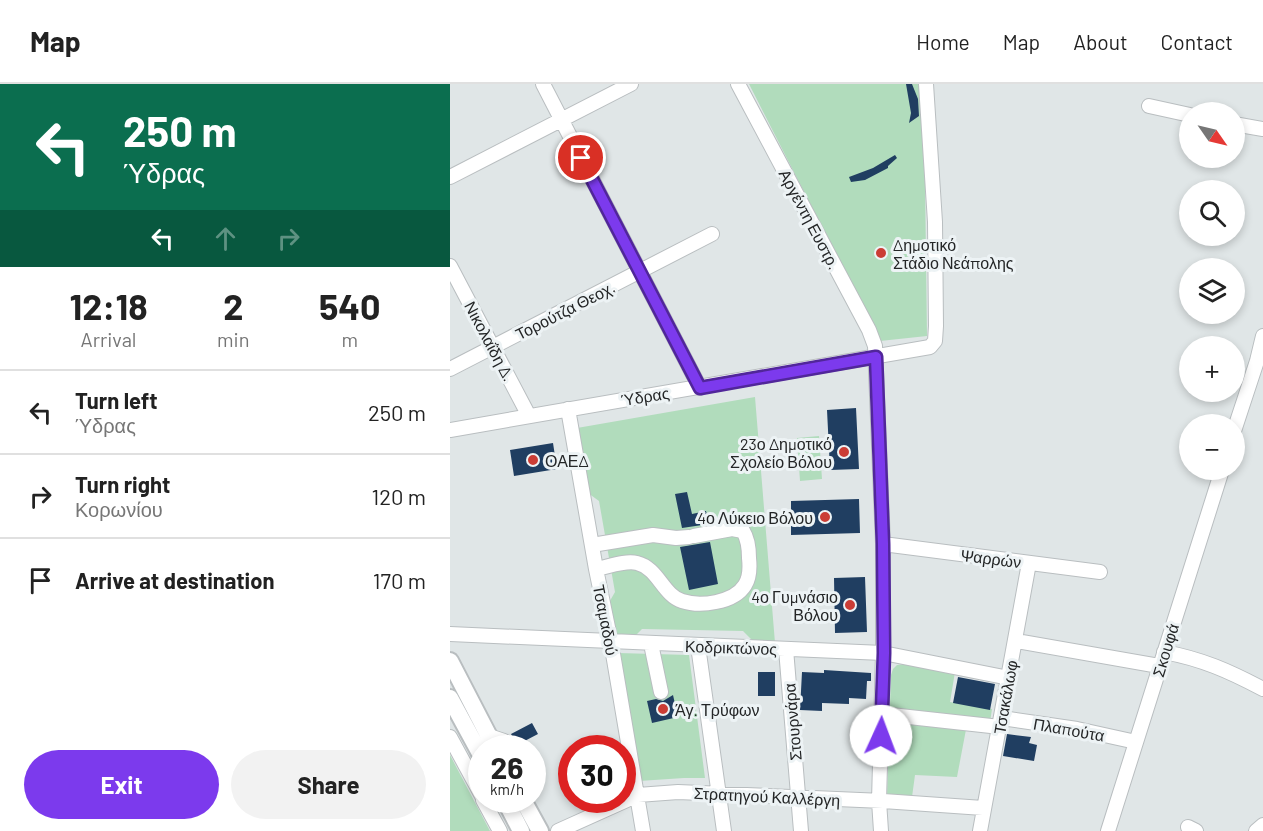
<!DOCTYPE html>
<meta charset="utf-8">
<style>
:root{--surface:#fff;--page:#f2f2f2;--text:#222;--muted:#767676;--line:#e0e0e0;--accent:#7c3aed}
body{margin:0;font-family:Barlow,sans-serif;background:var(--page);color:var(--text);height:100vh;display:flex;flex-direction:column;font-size:22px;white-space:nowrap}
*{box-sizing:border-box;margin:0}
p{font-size:20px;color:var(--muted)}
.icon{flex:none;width:33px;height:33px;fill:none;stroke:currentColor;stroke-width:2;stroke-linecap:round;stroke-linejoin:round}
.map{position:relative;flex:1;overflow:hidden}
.drawer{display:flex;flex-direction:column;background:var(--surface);width:450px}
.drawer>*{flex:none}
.guide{background:#0b6e4f;color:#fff;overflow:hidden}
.needle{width:39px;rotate:124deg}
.buttons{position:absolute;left:729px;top:18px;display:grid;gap:12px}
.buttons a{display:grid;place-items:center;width:66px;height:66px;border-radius:50%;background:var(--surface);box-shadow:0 3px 9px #0003;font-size:30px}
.speed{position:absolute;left:18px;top:651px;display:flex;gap:12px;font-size:30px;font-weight:700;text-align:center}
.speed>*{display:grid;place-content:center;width:78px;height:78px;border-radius:50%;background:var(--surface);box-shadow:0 3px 9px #0003;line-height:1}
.speed small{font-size:15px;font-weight:400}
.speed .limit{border:9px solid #d22;background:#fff;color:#111}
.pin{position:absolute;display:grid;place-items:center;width:51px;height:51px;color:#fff;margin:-26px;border:3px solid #fff;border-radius:50%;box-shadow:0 2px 6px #0007}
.me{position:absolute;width:66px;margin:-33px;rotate:2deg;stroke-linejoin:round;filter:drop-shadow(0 0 4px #0008)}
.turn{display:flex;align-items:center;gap:21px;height:126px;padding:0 24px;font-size:27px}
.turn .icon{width:78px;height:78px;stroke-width:2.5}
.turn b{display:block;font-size:42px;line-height:51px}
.lanes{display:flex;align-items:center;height:57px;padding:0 24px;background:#0003;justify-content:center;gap:30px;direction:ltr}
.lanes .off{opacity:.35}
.eta{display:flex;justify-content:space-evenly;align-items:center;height:102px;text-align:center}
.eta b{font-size:36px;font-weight:700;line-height:42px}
.button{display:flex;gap:12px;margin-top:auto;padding:12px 24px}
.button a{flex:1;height:69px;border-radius:36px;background:var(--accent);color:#fff;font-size:24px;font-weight:700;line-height:69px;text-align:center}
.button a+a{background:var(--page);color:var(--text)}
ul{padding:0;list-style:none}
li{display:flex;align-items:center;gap:18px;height:84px;padding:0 24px;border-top:2px solid var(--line)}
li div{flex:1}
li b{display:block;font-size:22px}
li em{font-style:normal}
header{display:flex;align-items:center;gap:36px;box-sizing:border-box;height:84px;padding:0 30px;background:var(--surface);border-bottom:2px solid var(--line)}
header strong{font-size:28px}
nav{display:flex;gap:33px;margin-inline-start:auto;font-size:21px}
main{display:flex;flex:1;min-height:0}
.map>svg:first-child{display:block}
</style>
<header>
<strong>Map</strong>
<nav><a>Home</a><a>Map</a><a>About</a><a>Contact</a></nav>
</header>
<main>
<section class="drawer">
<div class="guide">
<div class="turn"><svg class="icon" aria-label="left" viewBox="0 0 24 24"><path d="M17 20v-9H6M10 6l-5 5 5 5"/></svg><div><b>250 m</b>Ύδρας</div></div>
<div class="lanes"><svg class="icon" aria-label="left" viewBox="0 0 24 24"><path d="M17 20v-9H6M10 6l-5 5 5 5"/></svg><svg class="icon off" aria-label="ahead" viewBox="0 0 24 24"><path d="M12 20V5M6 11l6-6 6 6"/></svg><svg class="icon off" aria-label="right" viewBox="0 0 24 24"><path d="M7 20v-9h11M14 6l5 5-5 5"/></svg></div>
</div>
<div class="eta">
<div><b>12:18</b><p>Arrival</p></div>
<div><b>2</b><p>min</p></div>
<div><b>540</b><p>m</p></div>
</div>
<ul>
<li><svg class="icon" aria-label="left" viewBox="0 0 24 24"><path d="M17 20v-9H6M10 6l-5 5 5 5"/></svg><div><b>Turn left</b><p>Ύδρας</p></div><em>250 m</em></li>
<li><svg class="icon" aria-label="right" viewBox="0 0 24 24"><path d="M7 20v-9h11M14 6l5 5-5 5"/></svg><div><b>Turn right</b><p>Κορωνίου</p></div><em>120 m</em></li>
<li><svg class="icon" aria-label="arrive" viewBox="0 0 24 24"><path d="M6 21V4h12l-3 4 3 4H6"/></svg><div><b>Arrive at destination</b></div><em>170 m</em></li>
</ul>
<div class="button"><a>Exit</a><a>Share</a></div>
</section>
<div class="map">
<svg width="813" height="747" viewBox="0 0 813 747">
<rect width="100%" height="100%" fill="#e0e6e7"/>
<path fill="#b1dcbc" d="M299 0H469L475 95 477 252 430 257Z
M305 313 325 559 304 558 293 547 192 545 185 552 162 551 157 522 165 508 149 417 138 409 127 344Z
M369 352 372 395 350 397 347 354Z
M168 569 239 571 255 694H234L189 697Z
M456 580 505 588 500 618 542 625 540 638 518 635 507 693 465 691 462 713 437 712 441 591 443 585 447 581Z
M0 671 40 747H0Z"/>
<path fill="#203e61" d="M456 0H462L468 15 469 32 459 39 461 29Z
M445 71 447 74 438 82V84L415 96 401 98 399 93 423 84Z
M406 324 409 385 380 386 377 326Z
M103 359 107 385 64 392 60 366Z
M237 408 242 430 256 427 259 440 232 444 225 410Z
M409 415 410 449 341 451V417Z
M260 458 268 500 239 506 230 463Z
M415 493 417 548 385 549 384 494Z
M374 586 421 589V597H417L416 615 399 614V620L372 619V627L350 626 352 588 374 589Z
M308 588H325V612H308Z
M508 593 545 600 540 626 503 619Z
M223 611 228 633 202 639 197 617 206 615 213 617Z
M82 639 88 650 67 661 61 650Z
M557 650 581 653 579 659 587 661 584 677 553 672Z"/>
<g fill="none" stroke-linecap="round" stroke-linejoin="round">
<defs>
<path id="minor" d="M93 0 250 304
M288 0 419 246 425 262 433 460V569L429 717 431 747
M699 22 740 31
M784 40 813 45
M0 93 181 0
M0 182 79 332
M0 285 262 150
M118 325 146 485 161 558 193 747
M0 346 480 263 485 257 486 242 485 138 476 0
M784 347 807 277 813 252
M433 460 650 488
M142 461 203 451 226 454 239 453
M146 485C158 483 175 476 187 479 208 484 213 511 232 517 250 523 284 519 295 501 300 493 300 483 299 474 299 465 298 455 293 447L282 445 244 452
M0 550 433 569 559 594
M566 557 709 582
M201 560 211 608
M248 562 274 747
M336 565 351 747
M714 568C752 575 779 587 813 605
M432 630 550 643
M552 634 627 645 686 658
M39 652 54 657 58 664
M0 653 32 712
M33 716 50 747
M738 743 746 747
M108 747 188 711 228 708 433 717 533 724
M530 747 579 479
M658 747 772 386
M806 747 813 741"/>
<path id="major" d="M0 577 45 664
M0 614 32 673
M55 716 71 747
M73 716 90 747"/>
</defs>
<use href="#minor" stroke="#b9bec0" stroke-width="16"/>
<use href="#major" stroke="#b9bec0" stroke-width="20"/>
<use href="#minor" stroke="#fff" stroke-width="14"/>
<use href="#major" stroke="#fff" stroke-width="16"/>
</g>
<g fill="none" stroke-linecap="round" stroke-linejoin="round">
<defs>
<path id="route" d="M131 74 250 304 426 273 433 460 434 569 431 652"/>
</defs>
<use href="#route" stroke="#51269a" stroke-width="15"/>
<use href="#route" stroke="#7c3aed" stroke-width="10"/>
</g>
<g fill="#cb3d35" stroke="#edf3f5" stroke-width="2">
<circle cx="431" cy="169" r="6"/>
<circle cx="394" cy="368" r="6"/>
<circle cx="83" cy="376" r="6"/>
<circle cx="375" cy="433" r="6"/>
<circle cx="400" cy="521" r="6"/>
<circle cx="213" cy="625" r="6"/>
</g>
<g text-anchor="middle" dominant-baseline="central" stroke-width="6" stroke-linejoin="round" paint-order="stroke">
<g font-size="16" fill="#242627" stroke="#edf3f5">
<text transform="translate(360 135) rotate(62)">Αργέντη Ευστρ.</text>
<text transform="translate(115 226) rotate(-27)">Τορούτζα Θεοχ.</text>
<text transform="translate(40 257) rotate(62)">Νικολαΐδη Δ.</text>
<text transform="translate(195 312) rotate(-9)">Ύδρας</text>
<text transform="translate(541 474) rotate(7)">Ψαρρών</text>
<text transform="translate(156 536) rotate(79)">Τσαμαδού</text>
<text transform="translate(281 563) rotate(2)">Κοδρικτώνος</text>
<text transform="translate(715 566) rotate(-73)">Σκουφά</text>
<text transform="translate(555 613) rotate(-80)">Τσακάλωφ</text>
<text transform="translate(342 638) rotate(-95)">Στουρνάρα</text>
<text transform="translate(619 645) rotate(10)">Πλαπούτα</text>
<text transform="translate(317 712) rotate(3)">Στρατηγού Καλλέργη</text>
</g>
<g font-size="16" fill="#242627" stroke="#edf3f5" text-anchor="start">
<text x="443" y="160">Δημοτικό<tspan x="443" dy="18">Στάδιο Νεάπολης</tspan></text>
<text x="382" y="359" text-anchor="end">23ο Δημοτικό<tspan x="382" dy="18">Σχολείο Βόλου</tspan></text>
<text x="95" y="376">ΟΑΕΔ</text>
<text x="363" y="433" text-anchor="end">4ο Λύκειο Βόλου</text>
<text x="388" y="512" text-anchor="end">4ο Γυμνάσιο<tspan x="388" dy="18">Βόλου</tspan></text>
<text x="225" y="625">Άγ. Τρύφων</text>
</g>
</g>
</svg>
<div class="buttons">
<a><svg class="needle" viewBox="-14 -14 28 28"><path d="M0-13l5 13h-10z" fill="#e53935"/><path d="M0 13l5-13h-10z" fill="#767676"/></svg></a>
<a><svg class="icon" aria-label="search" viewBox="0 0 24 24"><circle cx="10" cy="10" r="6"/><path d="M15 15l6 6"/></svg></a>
<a><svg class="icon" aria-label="layers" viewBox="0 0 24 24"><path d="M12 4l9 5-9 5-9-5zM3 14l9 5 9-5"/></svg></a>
<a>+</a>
<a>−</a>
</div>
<div class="speed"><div>26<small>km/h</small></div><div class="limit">30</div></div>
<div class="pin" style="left:131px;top:74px;background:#d93025"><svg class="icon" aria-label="arrive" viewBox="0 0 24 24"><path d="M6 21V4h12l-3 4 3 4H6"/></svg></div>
<svg class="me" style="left:431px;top:652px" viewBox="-20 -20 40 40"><circle r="19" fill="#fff"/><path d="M0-13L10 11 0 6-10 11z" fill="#7c3aed"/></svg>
</div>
</main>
